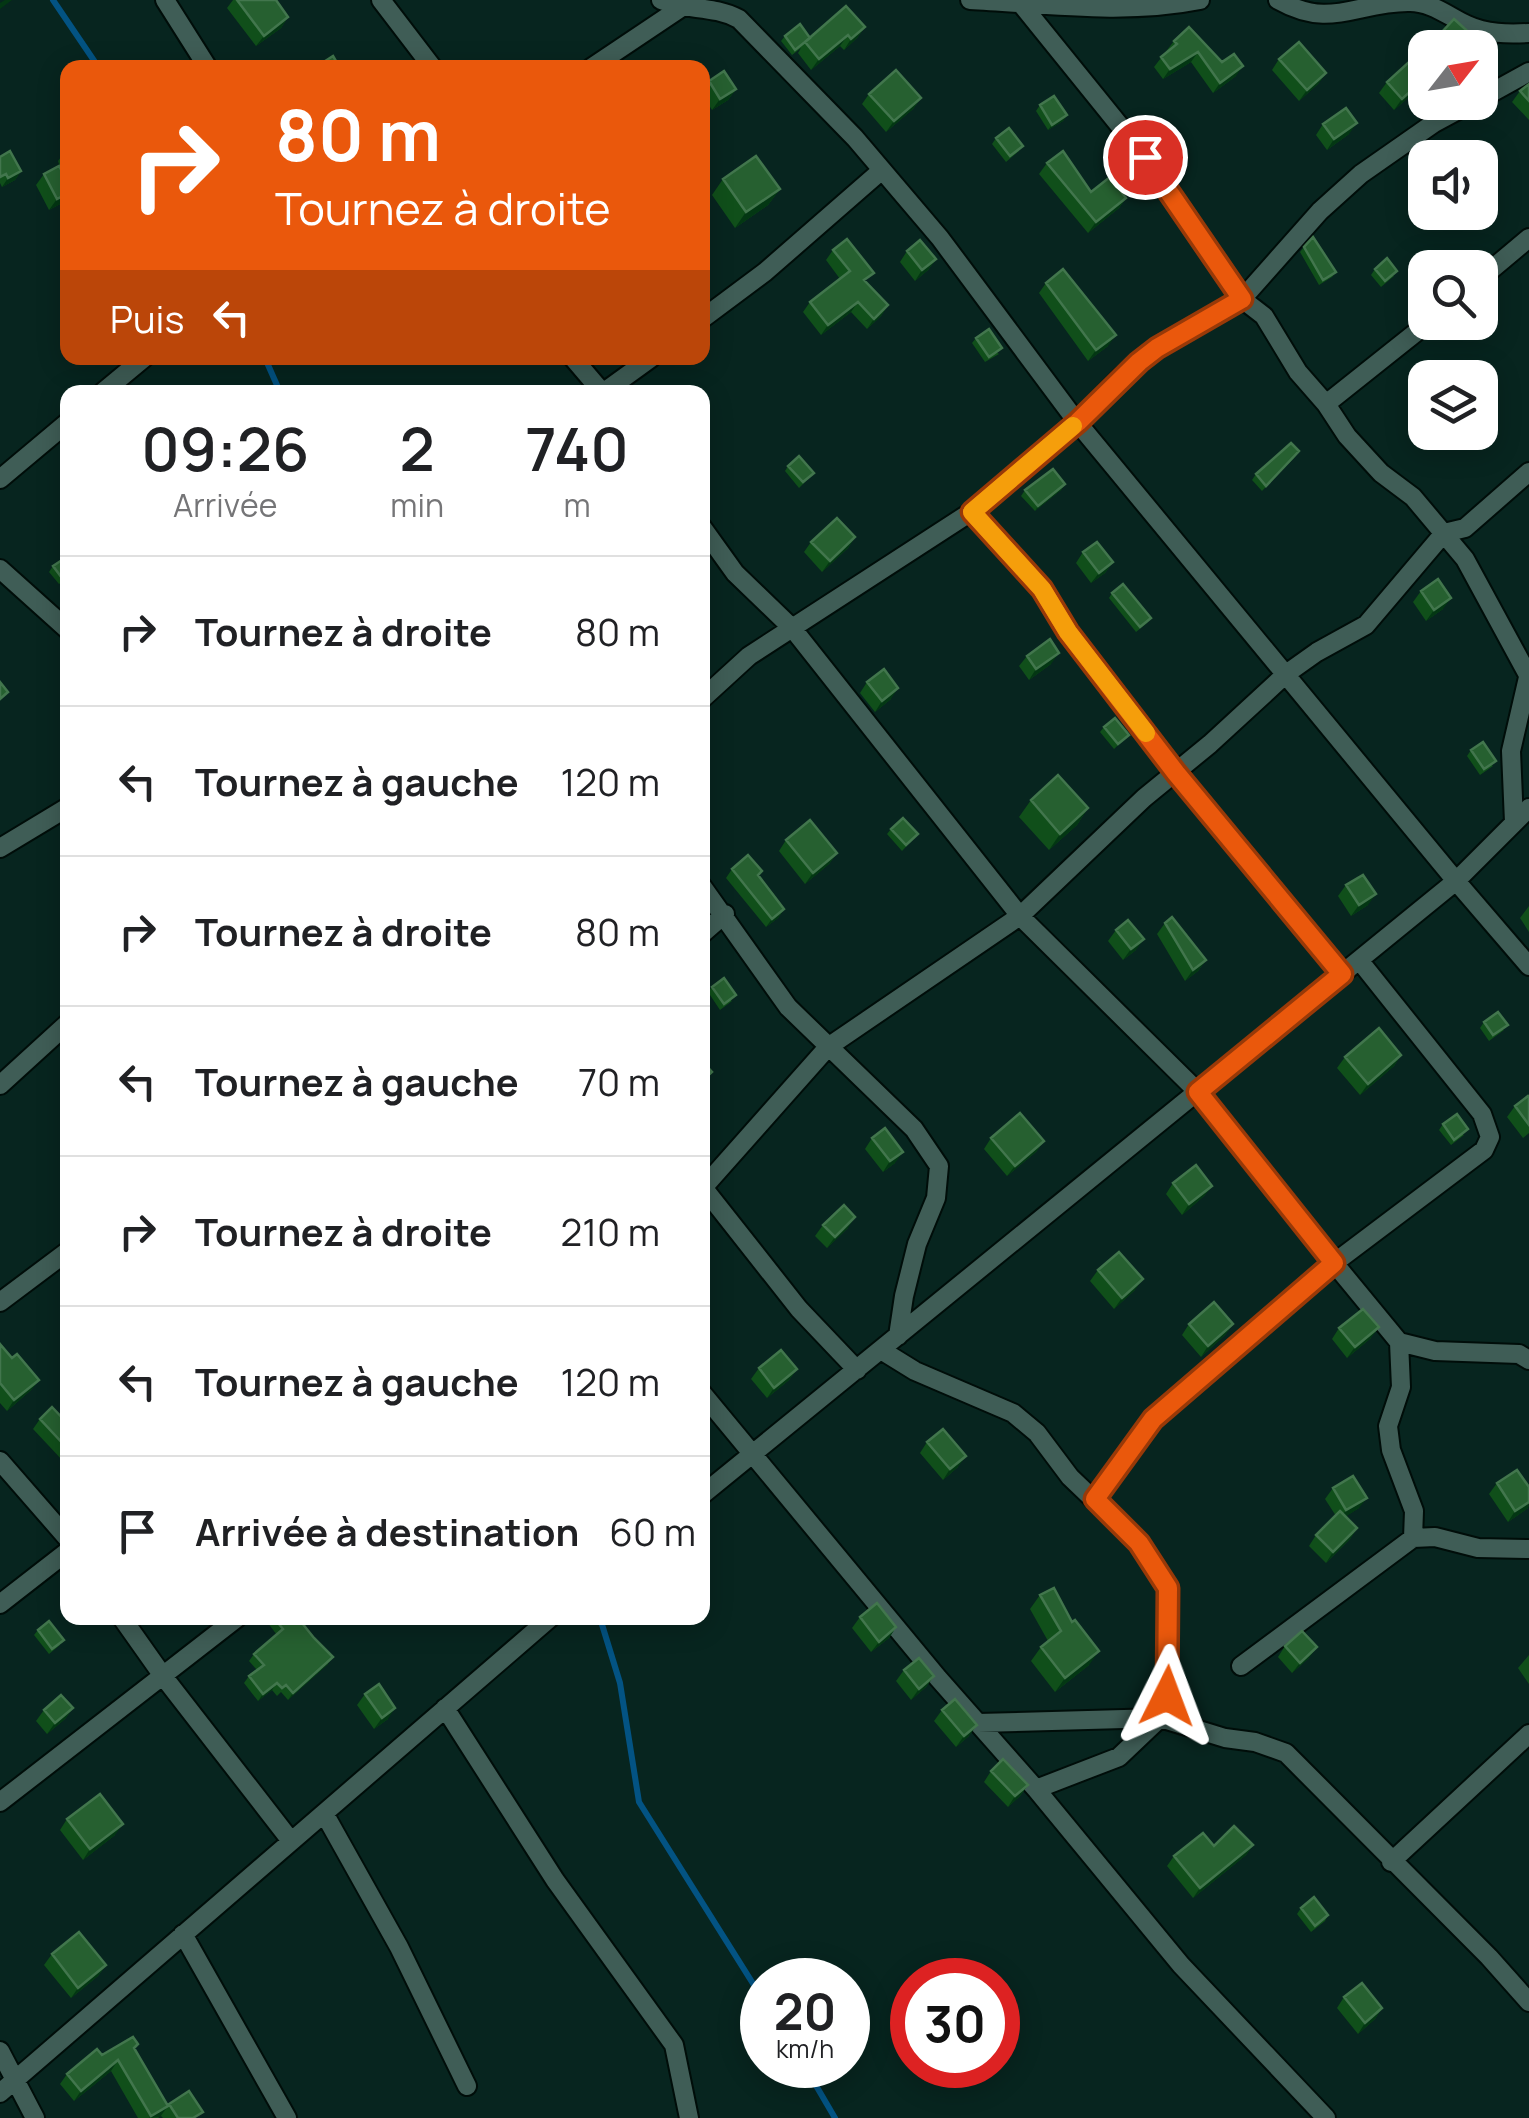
<!DOCTYPE html>
<html lang="fr">
<meta charset="utf-8">
<style>
:root{--surface:#fff;--page:#f2f2f2;--text:#202124;--muted:#757577;--line:#e0e0e0}
body{margin:0;font-family:Manrope,sans-serif;background:var(--page);color:var(--text);height:100vh;display:flex;flex-direction:column;font-size:38px;white-space:nowrap}
*{box-sizing:border-box;margin:0}
p{font-size:32px;color:var(--muted)}
.icon{flex:none;width:55px;height:55px;fill:none;stroke:currentColor;stroke-width:2;stroke-linecap:round;stroke-linejoin:round}
.map{position:relative;flex:1;overflow:hidden}
.drawer{position:absolute;left:60px;top:385px;width:650px;height:1240px;display:flex;flex-direction:column;background:var(--surface);border-radius:20px;box-shadow:0 5px 25px #0003}
.drawer>*{flex:none}
.guide{position:absolute;left:60px;top:60px;width:650px;height:305px;border-radius:20px;box-shadow:0 5px 25px #0003;background:#ea580c;color:#fff;overflow:hidden}
.needle{width:65px;rotate:59deg}
.tools{position:absolute;left:1408px;top:30px;display:grid;gap:20px}
.tools a{display:grid;place-items:center;width:90px;height:90px;border-radius:20px;background:var(--surface);box-shadow:0 5px 25px #0003;font-size:50px}
.speed{position:absolute;left:740px;top:1958px;display:flex;gap:20px;font-size:50px;font-weight:700;text-align:center}
.speed>*{display:grid;place-content:center;width:130px;height:130px;border-radius:50%;background:var(--surface);box-shadow:0 5px 25px #0003;line-height:1}
.speed small{font-size:25px;font-weight:400}
.speed .limit{border:15px solid #d22;background:#fff;color:#111}
.pin{position:absolute;display:grid;place-items:center;width:85px;height:85px;color:#fff;margin:-42px;border:5px solid #fff;border-radius:50%;box-shadow:0 2px 10px #0007}
.me{position:absolute;width:110px;margin:-55px;rotate:3deg;stroke-linejoin:round;filter:drop-shadow(0 0 8px #0008)}
.turn{display:flex;align-items:center;gap:35px;height:210px;padding:0 50px;font-size:45px}
.turn .icon{width:130px;height:130px;stroke-width:2.5}
.turn b{display:block;font-size:70px;line-height:85px}
.then{display:flex;align-items:center;height:95px;padding:0 50px;background:#0003;gap:20px;font-size:38px}
.eta{display:flex;justify-content:space-evenly;align-items:center;height:170px;text-align:center}
.eta b{font-size:60px;font-weight:600;line-height:70px}
ul{padding:0;list-style:none}
li{display:flex;align-items:center;gap:30px;height:150px;padding:0 50px;border-top:2px solid var(--line)}
li div{flex:1}
li b{display:block;font-size:38px}
li em{font-style:normal}
.map>svg:first-child{display:block}
</style>
<div class="map">
<svg width="1529" height="2118" viewBox="0 0 1529 2118">
<rect width="100%" height="100%" fill="#07251f"/>
<g fill="none" stroke-linecap="round" stroke-linejoin="round">
<path stroke="#035383" stroke-width="6" d="M53 0 99 68
M265 358 280 392
M600 1618 620 1683 639 1802 762 1998
M804 2065 835 2118"/>
<defs>
<path id="street" d="M165 0 208 68
M381 0 433 68
M661 0C687 11 713 5 739 19L855 138 940 238 1077 422 1456 881 1529 966
M970 0C1046 4 1126 15 1200 0
M1018 0 1145 157 1242 299 1264 316 1298 372 1326 404 1347 436 1381 473 1413 497 1465 559 1528 675
M1278 0C1331 30 1356 2 1408 2 1430 1 1448 16 1467 25 1486 34 1508 34 1529 33
M591 68 685 5
M1480 99 1529 72
M1480 279 1529 238
M702 319 765 272 882 170
M573 358 602 392
M103 392 144 358
M604 392 651 358
M1326 404 1429 322
M0 479 68 422
M971 512 1042 589 1068 632 1176 773 1342 974
M702 527 735 573 793 629 1020 916 1198 1092 1334 1263 1153 1419 1095 1499
M0 569 68 630
M702 699 749 656 971 512 1077 422 1121 377 1157 349 1242 299 1320 211 1361 174 1434 123 1473 102
M1514 822 1511 751 1529 673
M0 848 68 807
M702 886 788 1007 914 1129 939 1166 936 1198 917 1244 904 1296 898 1336
M702 934 725 914
M1359 960 1482 1114 1490 1137 1484 1150 1334 1263 1399 1342 1401 1387 1388 1426 1391 1450 1414 1511 1413 1538
M0 1085 68 1023
M702 1186 799 1309 857 1370
M702 1189 828 1047 1020 916 1144 798 1210 744 1286 674 1317 652 1366 625 1444 533 1465 528 1529 472
M0 1302 68 1251
M1399 1342 1435 1351 1519 1354 1529 1360
M881 1350 915 1371 1013 1413 1037 1433 1070 1477 1139 1543 1168 1589 1169 1673 1167 1697 1160 1718 1119 1757 1036 1789
M702 1393 938 1678 1036 1789 1181 1965 1326 2118
M0 1461 68 1539
M702 1495 1456 881 1529 808
M0 1604 68 1551
M122 1618 163 1676 291 1841
M1241 1666 1413 1538 1435 1537 1478 1548 1529 1549
M445 1708 555 1880 674 2045 689 2118
M978 1723 1160 1718 1225 1738 1255 1742 1286 1753 1489 1957 1529 2002
M0 1802 237 1618
M324 1813 399 1947 467 2086
M1391 1862 1529 1734
M183 1934 287 2118
M0 2051 35 2118
M0 2093 550 1618"/>
</defs>
<use href="#street" stroke="#000d09" stroke-width="22"/>
<use href="#street" stroke="#3f5d56" stroke-width="18"/>
</g>
<path fill="#104f1a" d="M233 0H276L288 17 281 28 256 46 227 8Z
M865 27 857 38 844 50 840 46 811 70 798 53 801 48 792 55 781 41 785 36 810 38Z
M1189 27 1236 76 1213 93 1191 62 1163 79 1154 67 1174 41Z
M1442 32 1466 48H1439L1434 43Z
M1279 59 1326 73 1318 84 1299 101 1272 70Z
M1424 79 1417 90 1394 110 1379 93 1387 82Z
M709 81 736 89 728 100 712 110 702 94V89Z
M1529 84V120L1512 102 1520 91Z
M869 94 921 98 913 109 886 132 862 104Z
M1040 105 1067 115 1063 121 1048 130 1036 111Z
M1323 124 1349 134 1327 150 1316 135Z
M996 138 1019 151 1006 162 992 144Z
M68 151V197L64 202 49 210 36 185 44 174 61 170 58 161 64 153Z
M0 157 21 171 15 180 2 187 0 183Z
M1047 163 1091 192 1126 198 1119 208 1088 233 1039 174Z
M723 179 780 189 768 205 735 228 712 195Z
M1304 247 1336 272 1332 277 1319 285 1300 252Z
M833 250 888 305 881 316 867 329 851 312 821 335 803 312 810 302 840 279 826 260Z
M907 251 936 259 928 270 915 281 900 262Z
M1375 269 1394 276 1381 287 1371 275Z
M1046 283 1108 346 1088 361 1039 293Z
M976 338 999 354 985 362 972 343Z
M1295 457 1262 491 1252 480 1256 474Z
M788 466 814 473 799 488 785 471Z
M1065 484 1061 490 1035 511 1021 496 1025 490Z
M855 537 848 548 822 572 804 552 811 542Z
M1083 552 1113 562 1105 573 1091 583 1076 563Z
M53 566 68 577 59 584 49 572Z
M1421 591 1443 609 1426 621 1413 602Z
M1112 593 1151 618 1147 623 1136 632 1109 598Z
M1027 656 1051 664 1029 680 1019 666Z
M867 682 891 699 875 712 860 693Z
M1104 727 1129 735 1114 749 1100 732Z
M1471 750 1493 766 1480 775 1467 756Z
M1031 800 1088 808 1077 825 1049 850 1019 817Z
M891 829 918 834 902 851 887 834Z
M786 840 837 853 829 864 805 884 779 851Z
M732 869 759 876 784 909 778 918 766 927 726 878Z
M1346 885 1368 905 1351 916 1338 896Z
M1529 906V932L1520 918Z
M1165 923 1206 960 1198 971 1185 981 1157 934Z
M1116 930 1136 950 1123 960 1108 941Z
M712 987 732 1001 720 1010 708 992Z
M1484 1022 1504 1030 1489 1041 1480 1028Z
M1401 1055 1394 1066 1360 1095 1337 1068 1345 1057Z
M1529 1097V1133L1523 1138 1507 1117 1515 1106Z
M1443 1124 1464 1135 1451 1145 1439 1130Z
M872 1138 895 1163 883 1172 865 1149Z
M991 1138 1044 1141 1036 1152 1007 1176 984 1149Z
M1173 1183 1212 1186 1204 1196 1182 1215 1166 1194Z
M823 1225 848 1228 827 1248 815 1236Z
M1098 1270 1135 1290 1114 1309 1090 1281Z
M1189 1324H1233L1225 1335 1201 1357 1182 1335Z
M1339 1328 1371 1338 1347 1358 1332 1339Z
M0 1344 12 1358 39 1380 31 1390 7 1411 0 1403Z
M759 1368 797 1369 789 1380 767 1398 751 1379Z
M40 1419 68 1424V1457L63 1461 33 1429Z
M927 1442 958 1467 943 1480 920 1453Z
M1497 1483 1529 1502 1528 1508 1508 1522 1489 1494Z
M1333 1488 1359 1508 1346 1516 1357 1528 1350 1539 1326 1563 1309 1546 1316 1535 1336 1516 1325 1499Z
M1040 1595 1072 1622 1089 1665 1055 1692 1031 1661 1041 1647 1048 1641 1030 1609Z
M860 1617 896 1627 889 1638 871 1652 852 1628Z
M264 1618H298L328 1664 288 1700 281 1692 277 1696 272 1690 258 1701 244 1683 249 1676 257 1670 249 1661 254 1654 277 1635Z
M38 1630 60 1645 49 1654 34 1635Z
M1285 1646 1309 1658 1292 1673 1278 1657Z
M1529 1655V1684L1518 1668Z
M904 1670 934 1676 926 1687 911 1700 896 1681Z
M365 1694 388 1719 374 1729 357 1705Z
M73 1708 65 1719 47 1734 36 1721 44 1710Z
M942 1710 969 1736 956 1747 934 1721Z
M991 1771 1028 1785 1020 1796 1008 1807 984 1782Z
M67 1819 115 1835 83 1860 60 1830Z
M1253 1845 1246 1855 1193 1898 1167 1866 1174 1856 1214 1846Z
M1301 1908 1328 1915 1325 1921 1311 1932 1297 1914Z
M52 1954 106 1965 98 1976 71 1998 44 1965Z
M1344 1997 1382 2008 1375 2019 1358 2034 1337 2008Z
M134 2049 168 2106 169 2104 192 2118H163L161 2116 158 2118H138L111 2071 74 2101 60 2084 67 2074 102 2055Z"/>
<path fill="#033713" d="M5 0H12L0 9V3Z
M288 17 281 28 256 46 264 36Z
M865 27 857 38 844 50 851 39Z
M848 35 840 46 811 70 819 59Z
M1198 52 1191 62 1163 79 1170 69Z
M1243 66 1236 76 1213 93 1220 83Z
M1326 73 1318 84 1299 101 1307 90Z
M1424 79 1417 90 1394 110 1402 99Z
M736 89 728 100 712 110 720 99Z
M921 98 913 109 886 132 894 121Z
M1067 115 1063 121 1048 130 1052 125Z
M1357 123 1349 134 1327 150 1334 139Z
M21 171 15 180 2 187 8 178Z
M780 189 768 205 735 228 746 212Z
M68 193V197L64 202 49 210 57 199Z
M1126 198 1119 208 1088 233 1096 222Z
M936 259 928 270 915 281 922 270Z
M858 302 851 312 821 335 828 325Z
M888 305 881 316 867 329 874 319Z
M1116 335 1108 346 1088 361 1096 350Z
M1065 484 1061 490 1035 511 1038 506Z
M855 537 848 548 822 572 830 561Z
M1113 562 1105 573 1091 583 1099 573Z
M1451 598 1443 609 1426 621 1434 610Z
M1059 653 1051 664 1029 680 1036 669Z
M898 688 891 699 875 712 882 701Z
M1088 808 1077 825 1049 850 1060 834Z
M837 853 829 864 805 884 813 873Z
M1376 894 1368 905 1351 916 1359 905Z
M784 909 778 918 766 927 772 919Z
M1144 939 1136 950 1123 960 1131 949Z
M1206 960 1198 971 1185 981 1193 970Z
M1401 1055 1394 1066 1360 1095 1368 1084Z
M1044 1141 1036 1152 1007 1176 1015 1166Z
M903 1152 895 1163 883 1172 890 1161Z
M1212 1186 1204 1196 1182 1215 1189 1204Z
M855 1217 848 1228 827 1248 835 1237Z
M1143 1279 1135 1290 1114 1309 1122 1298Z
M1233 1324 1225 1335 1201 1357 1208 1346Z
M1379 1327 1371 1338 1347 1358 1355 1347Z
M797 1369 789 1380 767 1398 774 1388Z
M39 1380 31 1390 7 1411 14 1400Z
M966 1456 958 1467 943 1480 950 1469Z
M1367 1498 1359 1508 1339 1521 1346 1510Z
M1529 1502 1528 1508 1508 1522 1515 1511Z
M1357 1528 1350 1539 1326 1563 1333 1552Z
M896 1627 889 1638 871 1652 879 1642Z
M1317 1647 1309 1658 1292 1673 1300 1663Z
M1099 1651 1089 1665 1055 1692 1065 1678Z
M333 1657 328 1664 288 1700 293 1693Z
M934 1676 926 1687 911 1700 919 1689Z
M277 1683 272 1690 258 1701 263 1694Z
M73 1708 65 1719 47 1734 55 1723Z
M395 1708 388 1719 374 1729 382 1718Z
M977 1725 969 1736 956 1747 964 1736Z
M1028 1785 1020 1796 1008 1807 1015 1796Z
M123 1824 115 1835 83 1860 90 1849Z
M1253 1845 1246 1855 1193 1898 1200 1888Z
M106 1965 98 1976 71 1998 78 1988Z
M1382 2008 1375 2019 1358 2034 1365 2023Z
M118 2060 111 2071 74 2101 81 2091Z
M168 2106 160 2117 149 2118 151 2116Z"/>
<path fill="#266030" stroke="#42764d" stroke-width="2.5" d="M237 0H276L288 17 264 36Z
M846 6 865 27 851 39 848 35 819 59 805 42Z
M1454 19 1474 37 1464 48H1458L1442 32Z
M800 24 810 38 795 50 785 36Z
M1189 27 1222 62 1234 54 1243 66 1220 83 1198 52 1170 69 1161 57 1177 44 1174 41Z
M1299 42 1326 73 1307 90 1279 59Z
M333 56 340 68H320L319 65Z
M1409 62 1424 79 1402 99 1387 82Z
M896 70 921 98 894 121 869 94Z
M724 71 736 89 720 99 709 81Z
M1529 84V101L1520 91Z
M1054 96 1067 115 1052 125 1040 105Z
M1346 108 1357 123 1334 139 1323 124Z
M1009 128 1023 146 1010 156 996 138Z
M10 151 21 171 8 178 6 174 0 177V157Z
M1063 151 1091 192 1110 177 1126 198 1096 222 1047 163Z
M756 156 780 189 746 212 723 179Z
M59 166 68 182V193L57 199 44 174Z
M1313 237 1336 272 1323 280 1304 247Z
M847 239 874 273 864 280 888 305 874 319 858 302 828 325 810 302 850 271 833 250Z
M920 240 936 259 922 270 907 251Z
M1387 258 1397 271 1385 281 1375 269Z
M1063 269 1116 335 1096 350 1046 283Z
M989 329 1002 348 989 357 976 338Z
M1291 443 1299 451 1266 486 1256 474Z
M799 456 814 473 803 482 788 466Z
M1053 469 1065 484 1038 506 1025 490Z
M837 518 855 537 830 561 811 542Z
M1097 542 1113 562 1099 573 1083 552Z
M68 556V574L62 578 53 566Z
M1438 579 1451 598 1434 610 1421 591Z
M1123 584 1151 618 1140 627 1112 593Z
M1050 639 1059 653 1036 669 1027 656Z
M884 669 898 688 882 701 867 682Z
M0 682 8 692 0 699Z
M1115 718 1129 735 1118 744 1104 727Z
M1483 742 1496 761 1484 769 1471 750Z
M1058 775 1088 808 1060 834 1031 800Z
M903 818 918 834 906 845 891 829Z
M810 820 837 853 813 873 786 840Z
M748 855 762 871 758 875 784 909 772 919 732 869Z
M1363 875 1376 894 1359 905 1346 885Z
M1172 917 1206 960 1193 970 1165 923Z
M1128 920 1144 939 1131 949 1116 930Z
M724 978 736 995 724 1004 712 987Z
M1498 1012 1508 1025 1493 1035 1484 1022Z
M1379 1028 1401 1055 1368 1084 1345 1057Z
M702 1061 712 1072 702 1081Z
M1528 1096 1529 1097V1125L1515 1106Z
M1020 1113 1044 1141 1015 1166 991 1138Z
M1457 1114 1468 1129 1454 1140 1443 1124Z
M885 1128 903 1152 890 1161 872 1138Z
M1196 1165 1212 1186 1189 1204 1173 1183Z
M844 1205 855 1217 835 1237 823 1225Z
M1119 1252 1143 1279 1122 1298 1098 1270Z
M1214 1302 1233 1324 1208 1346 1189 1324Z
M1363 1309 1379 1327 1355 1347 1339 1328Z
M0 1344 12 1358 17 1354 39 1380 14 1400 0 1383Z
M781 1350 797 1369 774 1388 759 1368Z
M52 1407 68 1424V1449L40 1419Z
M943 1429 966 1456 950 1469 927 1442Z
M1517 1470 1529 1487V1502L1515 1511 1497 1483Z
M1353 1476 1367 1498 1346 1510 1333 1488Z
M1340 1511 1357 1528 1333 1552 1316 1535Z
M1054 1588 1072 1622 1075 1620 1099 1651 1065 1678 1041 1647 1061 1631 1040 1595Z
M877 1603 896 1627 879 1642 860 1617Z
M274 1618H298L314 1638 333 1657 293 1693 286 1685 282 1688 277 1683 263 1694 249 1676 264 1665 254 1654 283 1629Z
M49 1621 64 1640 52 1649 38 1630Z
M1302 1631 1317 1647 1300 1663 1285 1646Z
M919 1658 934 1676 919 1689 904 1670Z
M379 1684 395 1708 382 1718 365 1694Z
M61 1695 73 1708 55 1723 44 1710Z
M955 1699 977 1725 964 1736 942 1710Z
M1003 1759 1028 1785 1015 1796 991 1771Z
M100 1794 123 1824 90 1849 67 1819Z
M1234 1826 1253 1845 1200 1888 1174 1856 1203 1833 1214 1846Z
M1314 1897 1328 1915 1315 1926 1301 1908Z
M79 1932 106 1965 78 1988 52 1954Z
M1362 1983 1382 2008 1365 2023 1344 1997Z
M133 2037 138 2044 134 2048 168 2106 151 2116 118 2060 81 2091 67 2074 97 2049 102 2055Z
M189 2091 203 2112 193 2118H178L169 2104Z"/>
<g fill="none" stroke-linecap="round" stroke-linejoin="round">
<defs>
<path id="route" d="M1145 157 1242 299 1157 348 1139 362 1078 422 972 512 1042 589 1068 632 1176 773 1342 974 1198 1092 1334 1263 1153 1419 1095 1499 1139 1543 1168 1588 1167 1696"/>
</defs>
<use href="#route" stroke="#983908" stroke-width="25"/>
<use href="#route" stroke="#ea580c" stroke-width="18"/>
<path stroke="#f59e0b" stroke-width="18" d="M1073 426 972 512 1042 589 1068 632 1146 733"/>
</g>
</svg>
<div class="tools">
<a><svg class="needle" viewBox="-14 -14 28 28"><path d="M0-13l5 13h-10z" fill="#e53935"/><path d="M0 13l5-13h-10z" fill="#757577"/></svg></a>
<a><svg class="icon" aria-label="sound" viewBox="0 0 24 24"><path d="M4 9h4l5-4v14l-5-4H4zM17 9q2 3 0 6"/></svg></a>
<a><svg class="icon" aria-label="search" viewBox="0 0 24 24"><circle cx="10" cy="10" r="6"/><path d="M15 15l6 6"/></svg></a>
<a><svg class="icon" aria-label="layers" viewBox="0 0 24 24"><path d="M12 4l9 5-9 5-9-5zM3 14l9 5 9-5"/></svg></a>
</div>
<div class="speed"><div>20<small>km/h</small></div><div class="limit">30</div></div>
<div class="pin" style="left:1145px;top:157px;background:#d93025"><svg class="icon" aria-label="arrive" viewBox="0 0 24 24"><path d="M6 21V4h12l-3 4 3 4H6"/></svg></div>
<svg class="me" style="left:1167px;top:1696px" viewBox="-20 -20 40 40"><path d="M0-17L14 15 0 8-14 15z" fill="#ea580c" stroke="#fff" stroke-width="4"/></svg>
<div class="guide">
<div class="turn"><svg class="icon" aria-label="right" viewBox="0 0 24 24"><path d="M7 20v-9h11M14 6l5 5-5 5"/></svg><div><b>80 m</b>Tournez à droite</div></div>
<div class="then">Puis<svg class="icon" aria-label="left" viewBox="0 0 24 24"><path d="M17 20v-9H6M10 6l-5 5 5 5"/></svg></div>
</div>
<section class="drawer">
<div class="eta">
<div><b>09:26</b><p>Arrivée</p></div>
<div><b>2</b><p>min</p></div>
<div><b>740</b><p>m</p></div>
</div>
<ul>
<li><svg class="icon" aria-label="right" viewBox="0 0 24 24"><path d="M7 20v-9h11M14 6l5 5-5 5"/></svg><div><b>Tournez à droite</b></div><em>80 m</em></li>
<li><svg class="icon" aria-label="left" viewBox="0 0 24 24"><path d="M17 20v-9H6M10 6l-5 5 5 5"/></svg><div><b>Tournez à gauche</b></div><em>120 m</em></li>
<li><svg class="icon" aria-label="right" viewBox="0 0 24 24"><path d="M7 20v-9h11M14 6l5 5-5 5"/></svg><div><b>Tournez à droite</b></div><em>80 m</em></li>
<li><svg class="icon" aria-label="left" viewBox="0 0 24 24"><path d="M17 20v-9H6M10 6l-5 5 5 5"/></svg><div><b>Tournez à gauche</b></div><em>70 m</em></li>
<li><svg class="icon" aria-label="right" viewBox="0 0 24 24"><path d="M7 20v-9h11M14 6l5 5-5 5"/></svg><div><b>Tournez à droite</b></div><em>210 m</em></li>
<li><svg class="icon" aria-label="left" viewBox="0 0 24 24"><path d="M17 20v-9H6M10 6l-5 5 5 5"/></svg><div><b>Tournez à gauche</b></div><em>120 m</em></li>
<li><svg class="icon" aria-label="arrive" viewBox="0 0 24 24"><path d="M6 21V4h12l-3 4 3 4H6"/></svg><div><b>Arrivée à destination</b></div><em>60 m</em></li>
</ul>
</section>
</div>
